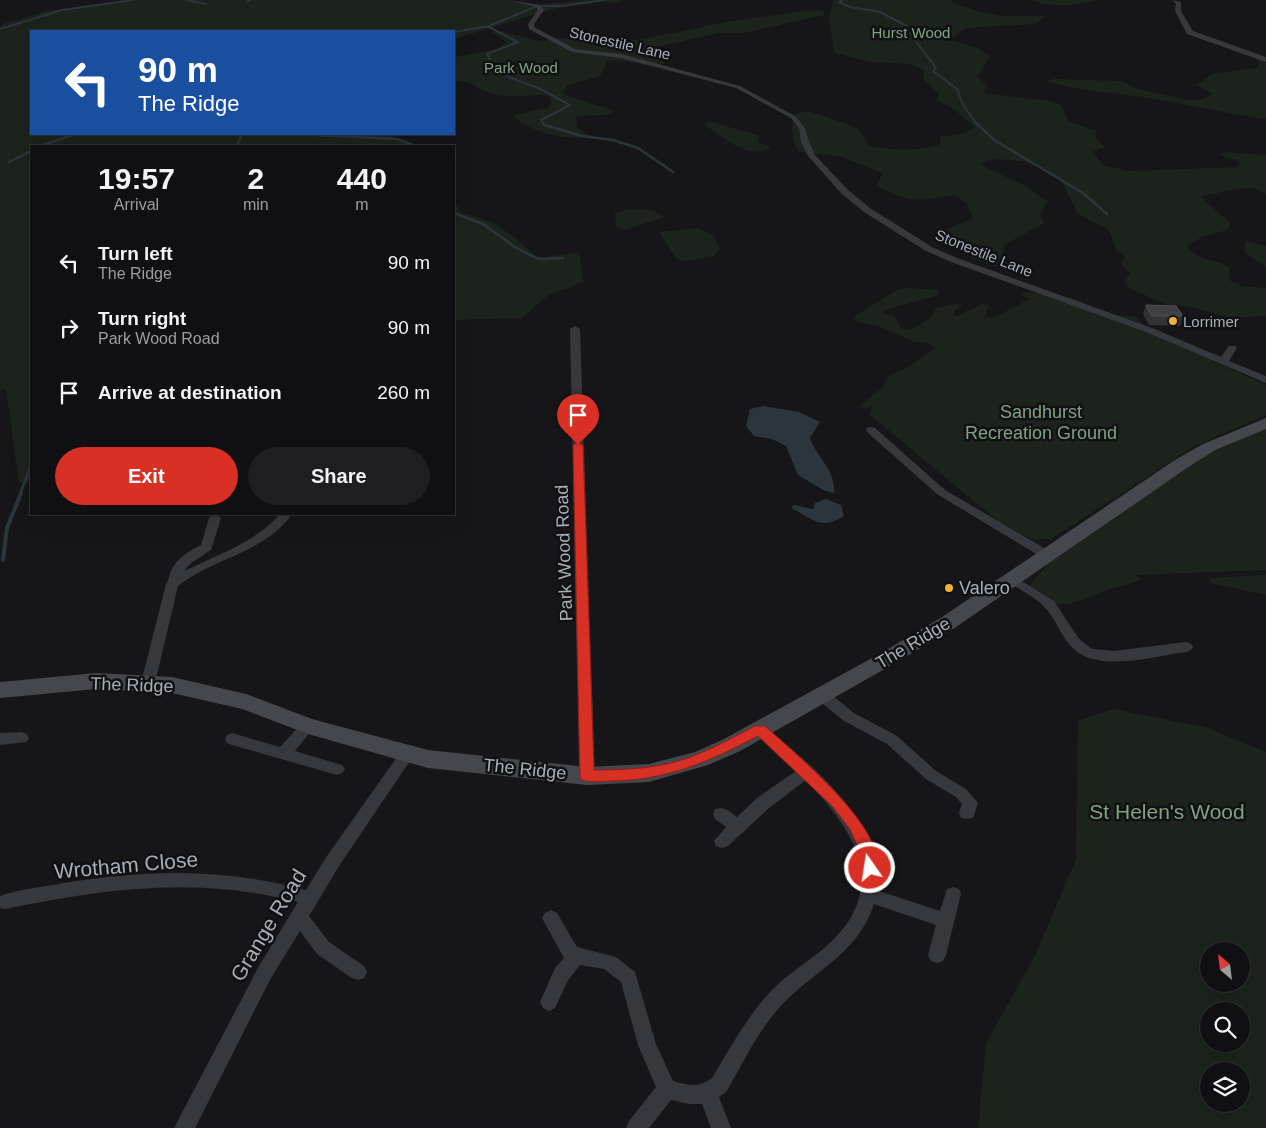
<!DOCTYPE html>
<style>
:root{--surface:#101012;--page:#1e1e20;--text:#f1f3f6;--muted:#9c9d9f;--line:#303032;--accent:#d93025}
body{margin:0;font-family:Arial,sans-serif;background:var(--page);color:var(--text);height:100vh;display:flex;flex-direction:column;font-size:19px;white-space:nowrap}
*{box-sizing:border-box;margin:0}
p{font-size:16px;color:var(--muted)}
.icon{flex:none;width:28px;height:28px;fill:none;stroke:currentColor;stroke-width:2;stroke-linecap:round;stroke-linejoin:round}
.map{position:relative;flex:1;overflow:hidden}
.panel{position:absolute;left:30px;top:145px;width:425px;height:370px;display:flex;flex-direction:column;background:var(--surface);border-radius:0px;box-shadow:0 5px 20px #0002,0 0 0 1px var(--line)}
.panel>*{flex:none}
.guide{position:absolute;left:30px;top:30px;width:425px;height:105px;border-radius:0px;box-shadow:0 5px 20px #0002,0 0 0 1px var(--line);background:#1a4fa0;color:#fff;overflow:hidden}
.needle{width:32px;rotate:332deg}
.tools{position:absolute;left:1200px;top:942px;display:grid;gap:10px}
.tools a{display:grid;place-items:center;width:50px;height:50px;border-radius:50%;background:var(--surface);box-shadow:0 5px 20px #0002,0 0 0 1px var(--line);font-size:25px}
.pin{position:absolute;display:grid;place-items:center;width:42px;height:42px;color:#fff;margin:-51px -21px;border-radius:50% 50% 50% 0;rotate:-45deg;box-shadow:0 0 5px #0007}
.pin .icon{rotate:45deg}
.me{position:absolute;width:55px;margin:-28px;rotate:347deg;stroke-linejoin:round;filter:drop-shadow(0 0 4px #0008)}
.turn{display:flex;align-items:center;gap:18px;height:105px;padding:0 25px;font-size:22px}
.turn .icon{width:65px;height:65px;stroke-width:2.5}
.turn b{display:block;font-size:35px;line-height:42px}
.eta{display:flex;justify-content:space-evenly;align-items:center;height:85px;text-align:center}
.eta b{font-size:30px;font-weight:600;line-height:35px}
.cta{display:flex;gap:10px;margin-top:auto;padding:10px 25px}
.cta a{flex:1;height:58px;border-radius:30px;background:var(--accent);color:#fff;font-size:20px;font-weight:600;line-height:58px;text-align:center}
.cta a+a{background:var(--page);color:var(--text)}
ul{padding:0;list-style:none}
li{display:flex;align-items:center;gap:15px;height:65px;padding:0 25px}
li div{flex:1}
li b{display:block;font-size:19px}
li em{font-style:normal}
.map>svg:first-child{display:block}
</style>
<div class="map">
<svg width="1266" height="1128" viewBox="0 0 1266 1128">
<rect width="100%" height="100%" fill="#161618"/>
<path fill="#1c231d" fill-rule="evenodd" d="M124 0H506L534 5 586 0H625L618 3 600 1 553 9 454 39V31H31V134H386L421 146H31V481L19 483 6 389 0 390V27L3 24 43 12Z
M833 0H952V2L980 12 1000 16H1045L1036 24 966 28 949 40 976 47 990 56 977 77 988 85 983 93 1050 101 1061 105 1069 122 1096 131 1095 138 1105 147 1092 152 1104 165 1128 171 1238 167 1240 163 1237 160 1226 158 1220 154 1227 152 1266 155V194C1261 192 1256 189 1251 188 1247 187 1203 195 1201 197L1231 224 1227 230 1202 237 1187 246C1202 264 1211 256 1230 268L1229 280 1242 286 1266 288V316L1230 318 1187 306 1168 305 1129 288 1124 280 1130 273 1121 264 1125 257 1116 250 1109 230 1077 213 1062 180 1030 162 997 159 981 163 989 169 1024 185 1048 202 1040 214 1044 223 1004 245 1003 256 1010 268 1003 269 971 258 970 248 942 231 973 218 967 204 954 195C919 201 909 204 877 185L882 173 840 156 799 152C791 138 791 130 795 114L808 111 847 124 859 130 869 146C891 151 919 151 941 144L940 137 964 133 975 127 955 110 936 100 939 94 923 78 924 70 910 64 871 62 834 53 829 20Z
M1029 0H1098C1073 6 1054 8 1029 0Z
M811 10 825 11 824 15 743 33H719L651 48V55L665 63C646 70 626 57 607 61L600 76 566 86 563 94 613 110V112L605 115 576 116 577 127 589 136C568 142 528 132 513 115L548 108 552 104 550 98 551 96C530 93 511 100 490 93 475 88 471 80 454 81V57L497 49 507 42 492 32 496 30 538 41 562 38 623 42 684 31 725 22Z
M1259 58 1266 59V119C1222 113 1178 102 1134 96 1104 91 1076 91 1047 81L1054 79 1121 81 1138 89 1186 100H1200L1213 94 1196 85 1212 74 1256 68 1260 62 1256 59Z
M708 121 754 134 761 137 758 139 759 143 771 147C751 162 720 136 704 124Z
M454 193V203L462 212 494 223 514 237 536 256 545 257 573 253 580 256 583 282 547 296 522 318 454 320Z
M629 209 653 210 665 217 624 230 616 227 615 213Z
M698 228 714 236 720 249 714 256 684 261 676 259 659 232Z
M1245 241 1266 246V267L1245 253Z
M908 288 938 290V295L883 311 884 314 894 316 901 328 909 330C920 325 932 320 936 308L959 303 962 306 954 311V315L957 316 982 304 989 305 984 317 993 318 1030 299 1021 294 1024 292 1072 298 1113 315 1137 317 1143 325 1211 358 1210 360 1266 385V415L1195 446 1051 539H1032L999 522 870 415 872 407 864 408 861 405 883 387 889 375 905 369 936 348 928 343 914 342 881 327 858 322 853 317 897 290Z
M1266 427V570L1135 575 1140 579C1130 586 1118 586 1107 590 1088 598 1060 613 1040 598 1036 595 1033 589 1030 585L1052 559 1194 458Z
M1266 575V595L1212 583 1209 578Z
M1114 709 1208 728 1266 752V1128H978L986 1043 1034 958 1076 859 1078 721ZM1241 951V984H1209V951ZM1209 1011H1241V1044H1209ZM1209 1071H1241V1104H1209Z"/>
<path fill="#2c353c" d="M763 406 799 412 820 422 810 438C817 458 836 470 834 493L825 491 798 475 786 446 772 439 754 436 746 426 750 409Z
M826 499 841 505 844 516C820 531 814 519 791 508L794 505 813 509 815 503Z"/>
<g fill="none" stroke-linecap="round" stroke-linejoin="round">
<path stroke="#2c353c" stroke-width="2" d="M186 0 206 4
M842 0 839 2 850 7 880 12 907 26 909 32 936 68 933 71 957 89 963 105 976 123
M248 1 250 0
M542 6H562L605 0
M487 26 518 42 487 54C498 78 516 79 538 88 549 93 559 99 570 105L541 120 543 123
M0 29 62 10 133 0
M454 32 489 26 535 7"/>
<path stroke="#2c353c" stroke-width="2.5" d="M542 122 544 125 582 136 613 140 638 148 673 172
M975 122 994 140 1083 193 1107 214
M293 134 397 139 416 146
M40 146 76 134
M237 146 242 134
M9 162 31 151
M454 213 483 224 515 247 538 259 563 258"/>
<path stroke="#2c353c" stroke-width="3" d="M20 494 31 466"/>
<path stroke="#2c353c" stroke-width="4" d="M3 560 7 528 21 493"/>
<path fill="#37383d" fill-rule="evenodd" d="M509 0 540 5 544 10 534 24V27L575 49 621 54 740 86 795 116 805 128 809 142 815 155 848 190 870 208 932 247 957 258 1152 328 1221 357 1229 346H1235L1237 348 1229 361 1266 376V383L1146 332 951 262 926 251 864 212 842 194 808 156 801 142 799 128 791 118 736 88 621 58 572 52 529 29 528 24 538 10 536 7Z
M575 326 580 329 595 776 592 780 587 782 582 780 579 776 570 329Z
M871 427 875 428 945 490 1051 552 1053 555 1051 558H1043L937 494 867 432 866 430 867 428Z
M215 514 221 518 211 550 191 563 184 571C217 555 256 542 280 514H292C265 553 213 558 178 586L155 683 153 687H143L141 683 166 584C170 578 169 575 172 569 178 557 190 551 201 545L209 518Z
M1012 575 1054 601 1079 639 1092 649 1114 651 1186 642 1191 644 1193 647 1191 650 1186 652C1155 656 1099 673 1074 649 1062 639 1058 623 1048 611 1038 598 1021 591 1008 582L1006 579 1008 576Z
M822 690 827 691 854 713 897 736 936 771 966 789 978 803 973 818 967 819 961 818 959 813 962 804 956 797 926 779 887 744 844 721 817 699 815 695 817 691Z
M308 720 313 722 315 726 295 751 342 765 345 769 342 773 337 775 232 745 227 743 225 739 227 735 232 733 280 747 303 722Z
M760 724 765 726C810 765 887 823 876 890L940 911 947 889 953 887 959 889 961 894 946 955 943 961 937 963 931 961 928 955 936 925 874 904C858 955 812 971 779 1008 757 1032 743 1064 726 1092L719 1097 731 1128H711L702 1104H689L671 1100 649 1128H626L629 1121 656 1087 638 1045 621 982 604 969 580 965 568 980 555 1008 549 1011 543 1008 540 1002 555 968 564 958 542 918 545 913 551 910 557 913 577 947 616 957 635 972 656 1044 673 1081C688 1085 699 1088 712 1078 731 1047 748 1014 774 988 792 970 815 958 833 940 890 883 851 827 806 780L769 808 728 846 722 848 716 846 714 841 726 827 715 819 713 814 715 809C725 806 730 812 737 817L757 798 796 771 755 734 753 730 755 726Z
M22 732 27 734 29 738 27 742 0 745V733Z
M407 748 412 750 414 754 412 758 339 866 309 916 329 942 364 966 367 972 364 978 358 980 352 978 317 954 300 931 271 978 195 1128H174L259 966 298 902C196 876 107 888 5 909L0 908V896C20 889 43 887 64 883 150 869 222 868 306 890L327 856 402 750Z"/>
<path fill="#37383d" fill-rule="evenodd" d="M1172 0 1181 2V11L1193 31 1266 57V62L1187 34 1175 11 1176 4Z"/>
<path fill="#45474d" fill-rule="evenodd" d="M1266 418V429L1215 450 1187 468 956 627 897 662 740 751 708 765 649 782 587 785 428 768 308 734 242 709 172 693 96 689 0 698V682L96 673 172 677 246 694 312 719 428 750 587 767 649 764 695 752 724 739 883 652 942 617 1175 460 1203 444Z"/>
</g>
<path fill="#323236" d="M1146 305 1183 316 1180 326 1149 325 1143 314Z"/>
<path fill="#3f3f44" stroke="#4f5156" d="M1146 305 1176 306 1183 316H1152Z"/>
<path fill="#d93025" stroke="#8d1f18" d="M578 442 583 445 594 770C628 770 664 768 696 755 716 747 736 736 755 726H765C791 750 894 834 875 873L870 875 864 873 862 856 850 829 832 806 758 736C710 761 668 780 613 781 603 781 592 783 582 780L580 776 573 445Z"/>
<g fill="#f2b134" stroke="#111113" stroke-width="2">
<circle cx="1173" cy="321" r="5"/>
<circle cx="949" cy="588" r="5"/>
</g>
<g text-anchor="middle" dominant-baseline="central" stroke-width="5" stroke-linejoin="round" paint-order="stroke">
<g font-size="15" fill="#7fa381" stroke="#111113">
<text x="911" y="32">Hurst Wood</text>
<text x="521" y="67">Park Wood</text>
</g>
<g font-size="15" fill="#a8adb8" stroke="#111113">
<text transform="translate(620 43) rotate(13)">Stonestile Lane</text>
<text transform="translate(984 253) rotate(22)">Stonestile Lane</text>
</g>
<g font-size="15" fill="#a8adb8" stroke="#111113" text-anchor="start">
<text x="1183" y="321">Lorrimer</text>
</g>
<g font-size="18" fill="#7fa381" stroke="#111113">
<text x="1041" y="412">Sandhurst<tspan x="1041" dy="21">Recreation Ground</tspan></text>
</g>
<g font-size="18" fill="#a8adb8" stroke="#111113">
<text transform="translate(564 553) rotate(-92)">Park Wood Road</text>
<text transform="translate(913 643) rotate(-31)">The Ridge</text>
<text transform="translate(132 685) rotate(2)">The Ridge</text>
<text transform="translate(525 769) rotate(6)">The Ridge</text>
</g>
<g font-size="18" fill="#a8adb8" stroke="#111113" text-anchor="start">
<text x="959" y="588">Valero</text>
</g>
<g font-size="21" fill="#7fa381" stroke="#111113">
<text x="1167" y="811">St Helen's Wood</text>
</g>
<g font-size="21" fill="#a8adb8" stroke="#111113">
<text transform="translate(126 865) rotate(-5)">Wrotham Close</text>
<text transform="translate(268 925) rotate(-59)">Grange Road</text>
</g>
</g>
</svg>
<div class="tools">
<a><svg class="needle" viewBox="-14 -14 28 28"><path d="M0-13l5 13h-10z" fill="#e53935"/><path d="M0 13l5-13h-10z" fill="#9c9d9f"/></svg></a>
<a><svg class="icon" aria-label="search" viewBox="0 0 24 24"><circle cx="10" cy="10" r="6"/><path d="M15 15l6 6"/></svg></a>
<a><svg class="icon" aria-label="layers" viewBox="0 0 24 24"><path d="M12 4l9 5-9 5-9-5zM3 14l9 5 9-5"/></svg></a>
</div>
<div class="pin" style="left:578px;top:445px;background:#d93025"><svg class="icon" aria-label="arrive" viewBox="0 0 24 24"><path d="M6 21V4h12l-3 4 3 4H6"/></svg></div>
<svg class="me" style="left:870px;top:868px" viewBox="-20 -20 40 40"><circle r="17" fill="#d93025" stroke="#fff" stroke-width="3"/><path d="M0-11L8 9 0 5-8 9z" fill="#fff"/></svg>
<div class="guide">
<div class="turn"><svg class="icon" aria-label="left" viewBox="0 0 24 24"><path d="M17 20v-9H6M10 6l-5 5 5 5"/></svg><div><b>90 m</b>The Ridge</div></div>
</div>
<section class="panel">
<div class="eta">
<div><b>19:57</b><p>Arrival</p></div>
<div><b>2</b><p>min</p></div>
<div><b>440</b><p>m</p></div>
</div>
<ul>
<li><svg class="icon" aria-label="left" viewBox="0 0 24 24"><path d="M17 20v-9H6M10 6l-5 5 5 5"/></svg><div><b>Turn left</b><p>The Ridge</p></div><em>90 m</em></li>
<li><svg class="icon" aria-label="right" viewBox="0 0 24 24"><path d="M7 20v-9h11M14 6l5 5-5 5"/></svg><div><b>Turn right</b><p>Park Wood Road</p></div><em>90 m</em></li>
<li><svg class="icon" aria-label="arrive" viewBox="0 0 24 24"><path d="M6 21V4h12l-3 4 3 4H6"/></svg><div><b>Arrive at destination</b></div><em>260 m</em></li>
</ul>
<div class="cta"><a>Exit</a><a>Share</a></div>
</section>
</div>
